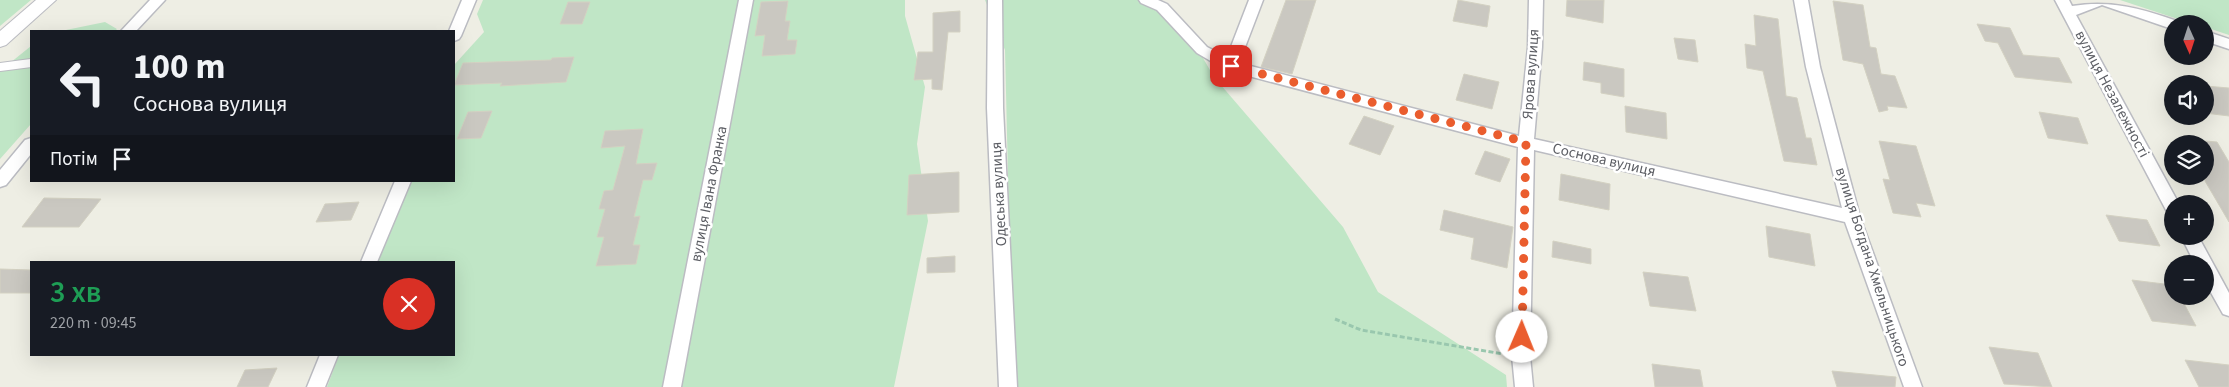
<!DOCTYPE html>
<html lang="uk">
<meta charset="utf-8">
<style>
:root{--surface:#171b24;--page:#242831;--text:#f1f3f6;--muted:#9ea1a6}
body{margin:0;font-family:"Source Sans 3",sans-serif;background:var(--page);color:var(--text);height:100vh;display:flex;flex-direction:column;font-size:19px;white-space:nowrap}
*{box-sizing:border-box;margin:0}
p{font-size:16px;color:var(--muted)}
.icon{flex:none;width:28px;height:28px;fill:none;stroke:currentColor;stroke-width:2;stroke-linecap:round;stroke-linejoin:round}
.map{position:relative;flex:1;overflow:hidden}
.details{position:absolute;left:30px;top:261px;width:425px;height:95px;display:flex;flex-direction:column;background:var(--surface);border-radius:0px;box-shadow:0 5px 20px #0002}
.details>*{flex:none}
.top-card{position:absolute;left:30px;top:30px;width:425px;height:152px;border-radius:0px;box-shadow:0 5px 20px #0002;background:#171b24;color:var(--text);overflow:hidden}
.needle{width:32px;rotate:177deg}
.controls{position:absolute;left:2164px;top:15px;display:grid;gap:10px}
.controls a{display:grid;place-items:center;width:50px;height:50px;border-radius:50%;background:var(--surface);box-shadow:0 5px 20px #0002;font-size:25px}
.pin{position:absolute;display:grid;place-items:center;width:42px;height:42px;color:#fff;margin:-21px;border-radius:10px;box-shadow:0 2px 8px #0006}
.me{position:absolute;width:55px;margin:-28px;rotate:1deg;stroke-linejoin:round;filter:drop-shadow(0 0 4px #0008)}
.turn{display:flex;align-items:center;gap:18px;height:105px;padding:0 20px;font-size:22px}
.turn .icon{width:65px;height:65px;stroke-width:2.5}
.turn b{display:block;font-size:35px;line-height:42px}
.then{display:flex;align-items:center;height:48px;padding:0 20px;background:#0003;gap:10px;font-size:19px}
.round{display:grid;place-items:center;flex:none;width:52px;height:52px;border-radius:26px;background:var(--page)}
.head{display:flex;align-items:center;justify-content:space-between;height:85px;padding:0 20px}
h1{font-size:30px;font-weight:600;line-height:38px;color:#1e9e55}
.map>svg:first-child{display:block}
</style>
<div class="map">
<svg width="2229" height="387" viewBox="0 0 2229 387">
<rect width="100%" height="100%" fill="#eeeee4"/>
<path fill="#c0e6c6" d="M0 0H31L0 26Z
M483 0H905V16L925 87 917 144 928 221 894 387H327L339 355H454V262H375L407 181H454V65L484 32 477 14Z
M985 0H1158L1181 20 1214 77 1343 227 1378 292 1506 375 1507 387H1013L1005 50Z
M2120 0H2229V35L2205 27V24H2193Z
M105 22 117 29 115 31H61Z
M31 46V124L0 159V71Z"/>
<path fill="#cac8c1" stroke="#d3d1c2" d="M1286 0H1316L1292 74 1261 67Z
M1458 0 1490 6 1487 27 1453 21Z
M1567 0H1604L1603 23 1566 16Z
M788 1 785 21H790L787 40H797L795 54 762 56 765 35 755 36 761 2Z
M1833 1 1863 5 1870 47 1876 48 1881 74 1895 76 1907 108 1887 106 1888 110 1879 112 1863 64 1843 60Z
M568 2H590L582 24H560Z
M960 11V32H948L942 90 932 89V79L914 80 918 52H933V13Z
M1754 15 1778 19 1786 96 1797 98 1806 138H1811L1817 165 1784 161 1763 71 1747 68 1745 44 1756 46Z
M1977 24 2010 28 2023 55 2059 58 2072 83 2015 77 1998 43 1985 41Z
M1674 38 1695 40 1698 62 1678 59Z
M574 57 566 82 500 86 502 83 454 85 463 63 551 60 552 58Z
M1584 62 1624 69V97L1601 93V83L1583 80Z
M1464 74 1499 82 1492 109 1456 100Z
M2205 86 2229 88V116L2205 113Z
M1625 106 1666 113 1667 139 1626 132Z
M492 111 481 138 457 139 468 112Z
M2039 112 2078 118 2088 144 2048 138Z
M1364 116 1394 126 1380 155 1349 144Z
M643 129 636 164 657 163 652 180H643L634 217 640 216 633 245H640L636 264 596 266 604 237H597L605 209H599L604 191 613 190 625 146 601 148 605 131Z
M1879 141 1916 146 1935 206 1916 203 1921 217 1893 213 1883 179 1890 180Z
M2205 141 2217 142 2229 162V222L2205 181Z
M1485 151 1510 159 1500 182 1475 174Z
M959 172V212L907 215 909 175Z
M1561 174 1610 184 1609 210 1559 200Z
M44 198 101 199 79 227H22Z
M359 202 351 220 316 222 325 204Z
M1444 210 1513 227 1507 268 1471 259 1474 238 1440 230Z
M2106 215 2147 220 2160 246 2119 241Z
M1766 226 1810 234 1815 266 1769 257Z
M1553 241 1591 249V264L1552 257Z
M955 256V272L927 273V258Z
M0 269 31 270V293H0Z
M1643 272 1688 277 1696 311 1650 306Z
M2132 280 2172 285V296H2180L2196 326 2152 321Z
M1989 347 2038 353 2052 387 2004 384Z
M2185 360 2229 365V387H2199Z
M1652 364 1700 370 1703 387H1655Z
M277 368 268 387H237L245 370Z
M1832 371 1896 377 1895 387H1837Z"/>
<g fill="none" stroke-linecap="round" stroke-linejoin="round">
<defs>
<path id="service" d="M0 67 31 63"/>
<path id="minor" d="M150 0H165L136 31H121Z
M462 0H476L461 36 459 39 454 41V31H449Z
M739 0H753L681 387H663Z
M988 0H1002L1003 108 1017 387H999L987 108Z
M1139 0H1158L1167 4 1207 47 1227 57 1249 0H1263L1239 63 1519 136 1528 47 1529 0H1543L1542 47 1534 139 1842 208 1806 67 1794 0H1808L1820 67 1860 217 1922 387H1904L1845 222 1534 150 1530 356 1533 387H1515L1512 356 1518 147 1226 70 1197 53 1157 10 1141 3Z
M2055 0H2069L2072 6C2110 0 2141 8 2177 21L2179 24H2172V29L2102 5 2076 15 2179 204H2172V212L2166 210Z
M2205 31 2229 39V49L2205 41Z
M31 138V154L6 185 0 187V170L25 140Z
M395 181H411L377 262H361Z
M2181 236H2198L2229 293V316L2223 314 2205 282V264H2195Z
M320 355H338L325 387H307Z"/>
<path id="tertiary" d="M36 0H56L6 45 0 47V31Z"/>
</defs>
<use href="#service" stroke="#bbbcc2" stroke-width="10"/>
<use href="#minor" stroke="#bbbcc2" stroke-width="3"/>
<use href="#tertiary" stroke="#bbbcc2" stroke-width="2"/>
<path stroke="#99c7ae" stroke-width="3" stroke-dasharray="5 2.5" stroke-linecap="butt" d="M1335 319 1361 330 1503 354"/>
<use href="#service" stroke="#fff" stroke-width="8"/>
<use href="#minor" fill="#fff" fill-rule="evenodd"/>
<use href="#tertiary" fill="#fff" fill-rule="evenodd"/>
</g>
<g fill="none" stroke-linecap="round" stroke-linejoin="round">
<path stroke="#ea5d2e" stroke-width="9" stroke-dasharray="0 16.2" d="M1231 66 1526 142 1522 337"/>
</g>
<g text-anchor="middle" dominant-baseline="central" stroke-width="5" stroke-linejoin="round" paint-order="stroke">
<g font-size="15" fill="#5c5e64" stroke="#fff">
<text transform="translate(1531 74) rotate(-86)">Ярова вулиця</text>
<text transform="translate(2112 94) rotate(62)">вулиця Незалежності</text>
<text transform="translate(1604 160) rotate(13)">Соснова вулиця</text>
<text transform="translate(709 194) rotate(-79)">вулиця Івана Франка</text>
<text transform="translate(999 194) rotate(-93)">Одеська вулиця</text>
<text transform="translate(1872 267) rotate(72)">вулиця Богдана Хмельницького</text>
</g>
</g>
</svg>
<div class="controls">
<a><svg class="needle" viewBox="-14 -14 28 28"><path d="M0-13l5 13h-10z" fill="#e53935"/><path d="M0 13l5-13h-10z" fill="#9ea1a6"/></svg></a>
<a><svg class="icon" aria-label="sound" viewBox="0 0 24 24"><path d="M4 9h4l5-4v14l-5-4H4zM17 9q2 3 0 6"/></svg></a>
<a><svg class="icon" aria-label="layers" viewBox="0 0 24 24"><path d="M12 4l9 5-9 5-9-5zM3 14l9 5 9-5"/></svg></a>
<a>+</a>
<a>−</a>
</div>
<div class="pin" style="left:1231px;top:66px;background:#d93025"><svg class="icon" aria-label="arrive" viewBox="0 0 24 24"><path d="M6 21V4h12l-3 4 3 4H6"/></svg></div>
<svg class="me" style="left:1522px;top:337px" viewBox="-20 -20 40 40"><circle r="19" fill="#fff"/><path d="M0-13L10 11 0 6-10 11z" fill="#ea5d2e"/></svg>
<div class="top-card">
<div class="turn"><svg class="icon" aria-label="left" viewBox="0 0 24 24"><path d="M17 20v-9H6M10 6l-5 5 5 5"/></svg><div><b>100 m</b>Соснова вулиця</div></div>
<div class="then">Потім<svg class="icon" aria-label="arrive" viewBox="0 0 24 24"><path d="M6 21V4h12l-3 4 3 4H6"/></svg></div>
</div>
<section class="details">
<div class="head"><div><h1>3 хв</h1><p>220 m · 09:45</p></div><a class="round" style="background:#d93025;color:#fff"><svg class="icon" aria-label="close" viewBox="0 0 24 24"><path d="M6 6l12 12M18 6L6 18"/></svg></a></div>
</section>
</div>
